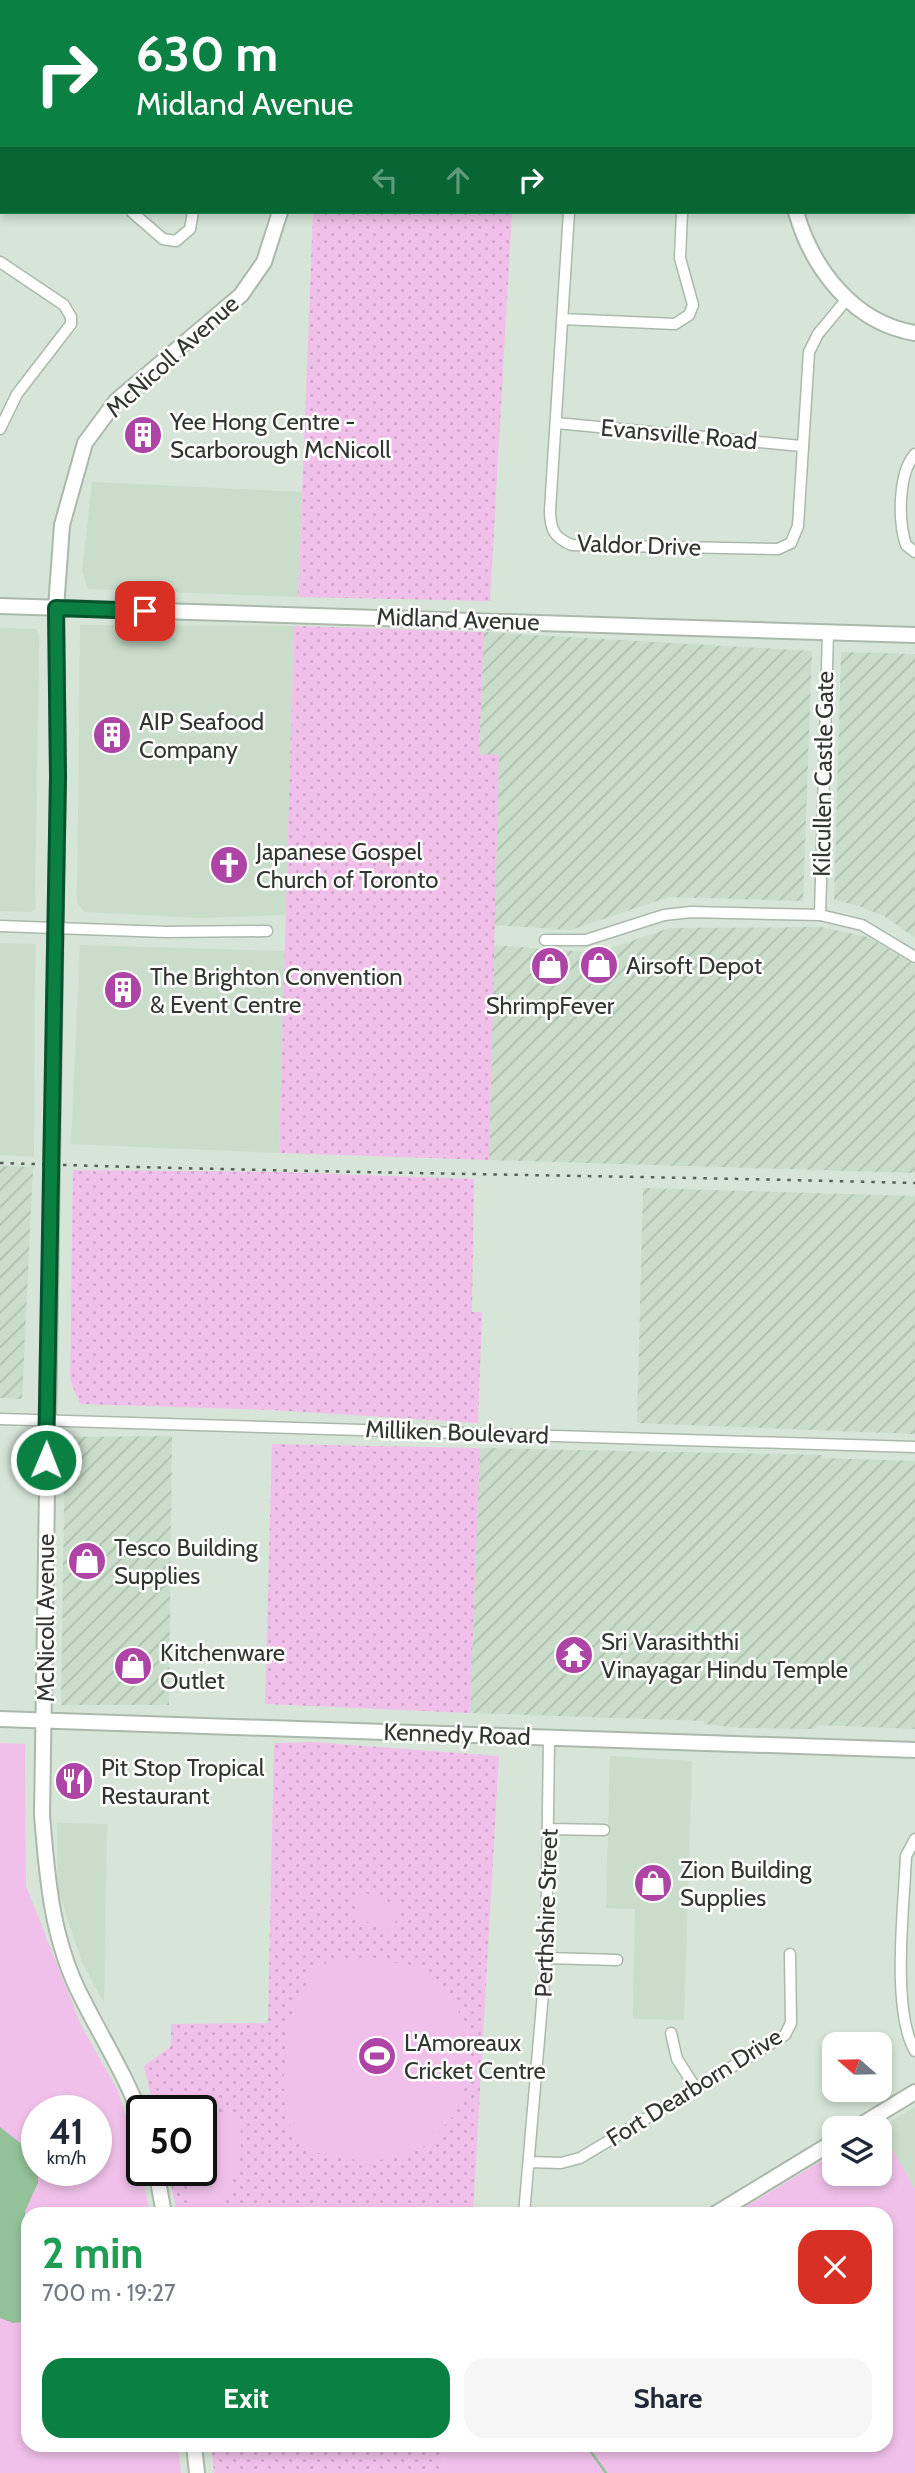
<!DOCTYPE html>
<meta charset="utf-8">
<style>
:root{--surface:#fff;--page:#f6f6f7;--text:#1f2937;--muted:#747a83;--accent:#0b8043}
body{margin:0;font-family:Cabin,sans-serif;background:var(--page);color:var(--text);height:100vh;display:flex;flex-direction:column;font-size:26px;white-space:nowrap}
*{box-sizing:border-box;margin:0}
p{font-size:23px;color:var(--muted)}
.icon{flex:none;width:38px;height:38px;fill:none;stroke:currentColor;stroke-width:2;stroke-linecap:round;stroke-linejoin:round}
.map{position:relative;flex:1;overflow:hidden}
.drawer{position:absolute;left:21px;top:2207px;width:872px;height:245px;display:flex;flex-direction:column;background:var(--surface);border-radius:21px;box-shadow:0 4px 10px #0003}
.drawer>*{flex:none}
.top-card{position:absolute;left:0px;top:0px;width:915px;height:214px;box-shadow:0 4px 10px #0003;background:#0b8043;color:#fff;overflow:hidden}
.needle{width:46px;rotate:290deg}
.tools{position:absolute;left:822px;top:2032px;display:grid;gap:14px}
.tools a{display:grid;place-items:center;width:70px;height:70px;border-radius:14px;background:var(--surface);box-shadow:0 4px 10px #0003;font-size:35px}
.speed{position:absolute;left:21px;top:2095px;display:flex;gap:14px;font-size:35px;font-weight:700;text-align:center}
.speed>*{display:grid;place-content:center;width:91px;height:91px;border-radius:50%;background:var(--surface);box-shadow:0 4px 10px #0003;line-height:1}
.speed small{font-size:18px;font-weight:400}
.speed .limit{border:4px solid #111;border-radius:10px;background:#fff;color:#111}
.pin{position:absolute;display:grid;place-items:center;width:60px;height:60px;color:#fff;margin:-30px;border-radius:14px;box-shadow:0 4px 10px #0006}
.me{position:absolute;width:77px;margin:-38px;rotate:1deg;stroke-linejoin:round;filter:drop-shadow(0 0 5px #0008)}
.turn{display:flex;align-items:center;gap:24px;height:147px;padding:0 21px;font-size:32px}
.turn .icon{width:91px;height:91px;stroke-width:2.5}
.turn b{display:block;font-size:49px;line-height:60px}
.lanes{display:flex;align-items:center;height:66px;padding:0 21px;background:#0003;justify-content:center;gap:35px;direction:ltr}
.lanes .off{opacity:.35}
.round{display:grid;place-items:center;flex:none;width:74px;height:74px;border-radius:21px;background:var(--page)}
.head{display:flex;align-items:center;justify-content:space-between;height:119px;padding:0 21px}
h1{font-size:42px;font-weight:700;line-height:52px;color:#1e9e55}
.primary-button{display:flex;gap:14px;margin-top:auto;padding:14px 21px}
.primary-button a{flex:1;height:80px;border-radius:21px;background:var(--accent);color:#fff;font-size:28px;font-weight:700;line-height:80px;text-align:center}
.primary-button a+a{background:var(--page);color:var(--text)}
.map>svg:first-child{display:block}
</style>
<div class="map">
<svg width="915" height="2473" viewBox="0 0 915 2473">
<defs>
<pattern id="industrial-furrows" width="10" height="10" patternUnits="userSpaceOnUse" patternTransform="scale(1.75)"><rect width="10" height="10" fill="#c9ddca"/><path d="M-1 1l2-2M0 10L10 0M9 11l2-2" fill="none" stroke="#adbeae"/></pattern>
<pattern id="grass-dots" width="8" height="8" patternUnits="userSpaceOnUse" patternTransform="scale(1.75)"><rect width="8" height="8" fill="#f1c0ea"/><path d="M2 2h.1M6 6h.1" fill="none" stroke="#cfa6c9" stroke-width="1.8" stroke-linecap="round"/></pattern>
</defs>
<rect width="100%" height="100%" fill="#d7e5d8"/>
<path fill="#c9ddca" d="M92 482 302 492 298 597 88 589 82 571Z
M80 625 294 626 286 915 200 918 84 912 77 902Z
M0 628 37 629 39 636 35 910 31 912 0 911Z
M0 943 35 944 34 1157 0 1155Z
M80 945 285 951 279 1153 71 1144Z
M610 1756 692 1761 684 2020 633 2019 635 1909 606 1908Z
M57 1823 107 1824 104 2003 82 1962 58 1891Z
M915 2107V2189L880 2127Z"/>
<path fill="url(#industrial-furrows)" d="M484 632 812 651 803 901 669 897 571 930 494 925 499 755H479Z
M841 652 915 654V938L884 916 859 906 834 900Z
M821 927 868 937 915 965V1173L489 1160 494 945 597 953 669 928Z
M0 1166 33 1167 22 1399 0 1398Z
M643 1188 915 1196V1434L637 1423Z
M172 1436 169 1705H61L65 1441 71 1437Z
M480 1448 822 1455V1458L915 1461V1729L816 1725 815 1729 742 1728 704 1724V1721L470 1713Z"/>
<path fill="url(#grass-dots)" d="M313 212H512L490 601 298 597Z
M294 626 484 632 479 754 499 755 489 1160 279 1153Z
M73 1170 280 1172 474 1179 472 1312H482L478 1423 273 1410 80 1404 70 1380Z
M272 1444 480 1448 470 1713 265 1704Z
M312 1742 499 1756 473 2214H177L168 2170H201V2110H154L144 2066 171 2046V2024L268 2023 274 1743Z
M211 2445H445L442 2473H214Z"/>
<path fill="#f1c0ea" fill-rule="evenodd" d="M0 1743 25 1744 26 1886 82 2027 118 2091 138 2154 150 2214H28V2445H178L181 2473H0ZM37 2110H96V2170H37Z
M361 1891 401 1906 392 1931 353 1917Z
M332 1959H379L421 1970 447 1991 471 2034 468 2077 456 2113 427 2145 394 2158 366 2162 313 2152 288 2123 283 2081 290 2018 311 1974Z
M218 2112 235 2115C247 2133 239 2168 230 2186 227 2193 221 2198 217 2205L220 2207 217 2211 192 2214 188 2170H201V2135L212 2131Z
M880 2127 915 2189V2473H442L445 2445H886V2214H733L835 2153V2174H880Z"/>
<path fill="#93c298" d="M0 2127 23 2145 38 2175V2183L25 2211 28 2321 13 2323 0 2318Z"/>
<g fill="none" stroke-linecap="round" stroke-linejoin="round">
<path stroke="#93c298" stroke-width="2.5" d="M586 2445 606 2473"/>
<defs>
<path id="street" d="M132 212 163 239 176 241 190 229 193 212
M569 212 550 510C550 529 554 538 572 545L778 549 791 543 798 526 809 352 818 334 847 299
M0 262 64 305 71 317V324L17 394 0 429
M562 319 675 324 689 315 693 305 680 258 682 212
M556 423 801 446
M915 454C898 473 898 521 906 545L915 552
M820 915 828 632
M0 926 166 932 267 931
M545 940H586L664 915 691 912 820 915 862 925 915 957
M0 1419 915 1447
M549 1829 604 1830
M915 1839 906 1856C904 1907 891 2010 915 2051
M546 1958 617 1960
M671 2033 677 2059 695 2087
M529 2162 561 2163 580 2158 785 2035 791 2023 790 1954
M524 2214 546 1958 549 1738"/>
<path id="secondary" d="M497 0 501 2
M2 2V0
M292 2 293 0
M838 2 840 0
M0 60 2 15
M796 212C812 268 853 323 915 333
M0 606 915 635
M0 1719 915 1750
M142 2119C126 2076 102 2038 82 1998 52 1941 47 1878 42 1815L58 777 56 608 62 525 85 443 116 401 241 295 264 262 280 212
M856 2128 915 2092
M156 2170 164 2214
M715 2214 835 2141
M194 2445 197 2473"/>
</defs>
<use href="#street" stroke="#abb9ac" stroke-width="13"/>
<use href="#secondary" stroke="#abb9ac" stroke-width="18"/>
<use href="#street" stroke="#fff" stroke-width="10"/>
<use href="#secondary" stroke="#fff" stroke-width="14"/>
<path stroke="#585f59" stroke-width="2.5" stroke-dasharray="3.5 7" stroke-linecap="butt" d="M0 1163C305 1173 610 1175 915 1183"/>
</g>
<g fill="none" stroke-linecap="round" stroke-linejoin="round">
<defs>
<path id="route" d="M46 1460 58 777 56 608 145 611"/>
</defs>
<use href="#route" stroke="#07532c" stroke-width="18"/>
<use href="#route" stroke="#0b8043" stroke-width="12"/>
</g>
<defs>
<symbol id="building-disc" viewBox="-11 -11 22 22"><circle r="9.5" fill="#ae44a6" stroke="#fff"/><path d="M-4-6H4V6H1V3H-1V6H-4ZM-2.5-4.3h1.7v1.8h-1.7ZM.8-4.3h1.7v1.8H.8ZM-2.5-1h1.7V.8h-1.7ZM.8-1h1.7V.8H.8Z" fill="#fff"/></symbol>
<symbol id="church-disc" viewBox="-11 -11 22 22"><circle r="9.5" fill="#ae44a6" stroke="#fff"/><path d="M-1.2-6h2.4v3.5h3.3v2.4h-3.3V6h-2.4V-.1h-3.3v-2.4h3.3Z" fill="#fff"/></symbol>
<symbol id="shop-disc" viewBox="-11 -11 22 22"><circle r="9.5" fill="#ae44a6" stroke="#fff"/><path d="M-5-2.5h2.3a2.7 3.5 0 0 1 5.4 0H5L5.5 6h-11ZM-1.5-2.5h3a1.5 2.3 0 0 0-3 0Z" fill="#fff"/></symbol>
<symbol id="temple-disc" viewBox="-11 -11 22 22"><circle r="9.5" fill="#ae44a6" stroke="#fff"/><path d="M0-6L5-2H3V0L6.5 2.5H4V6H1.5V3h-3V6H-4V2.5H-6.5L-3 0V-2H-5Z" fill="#fff"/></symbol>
<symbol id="restaurant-disc" viewBox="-11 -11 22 22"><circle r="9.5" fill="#ae44a6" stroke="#fff"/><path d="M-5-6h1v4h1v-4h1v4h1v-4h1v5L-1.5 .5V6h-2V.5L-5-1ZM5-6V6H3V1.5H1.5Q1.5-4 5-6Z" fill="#fff"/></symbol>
<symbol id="stadium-disc" viewBox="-11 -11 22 22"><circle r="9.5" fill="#ae44a6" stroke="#fff"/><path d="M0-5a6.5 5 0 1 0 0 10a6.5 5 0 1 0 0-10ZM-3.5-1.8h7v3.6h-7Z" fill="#fff"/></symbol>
</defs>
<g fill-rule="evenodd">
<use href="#building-disc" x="121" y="413" width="44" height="44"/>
<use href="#building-disc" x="90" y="713" width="44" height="44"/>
<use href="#church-disc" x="207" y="843" width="44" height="44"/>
<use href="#shop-disc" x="577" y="943" width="44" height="44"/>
<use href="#shop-disc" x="528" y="944" width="44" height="44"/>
<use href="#building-disc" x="101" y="968" width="44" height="44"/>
<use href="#shop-disc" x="65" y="1539" width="44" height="44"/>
<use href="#temple-disc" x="552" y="1633" width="44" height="44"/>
<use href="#shop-disc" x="111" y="1644" width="44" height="44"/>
<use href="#restaurant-disc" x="52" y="1759" width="44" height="44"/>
<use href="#shop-disc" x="631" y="1861" width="44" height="44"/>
<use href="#stadium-disc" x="355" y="2034" width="44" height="44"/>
</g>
<g text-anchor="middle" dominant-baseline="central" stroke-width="5" stroke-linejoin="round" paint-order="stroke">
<g font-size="24" fill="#313631" stroke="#fff">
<text transform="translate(172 356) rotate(-42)">McNicoll Avenue</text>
<text transform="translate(679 434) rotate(5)">Evansville Road</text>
<text transform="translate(639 545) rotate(2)">Valdor Drive</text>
<text transform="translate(458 619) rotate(2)">Midland Avenue</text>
<text transform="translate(823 774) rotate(-89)">Kilcullen Castle Gate</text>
<text transform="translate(457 1432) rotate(2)">Milliken Boulevard</text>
<text transform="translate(45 1618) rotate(-90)">McNicoll Avenue</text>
<text transform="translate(457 1734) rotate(2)">Kennedy Road</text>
<text transform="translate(546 1913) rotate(-88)">Perthshire Street</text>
<text transform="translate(694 2087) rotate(-32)">Fort Dearborn Drive</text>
</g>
<g font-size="24" fill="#313631" stroke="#fff" text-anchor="start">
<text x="170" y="421">Yee Hong Centre -<tspan x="170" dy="28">Scarborough McNicoll</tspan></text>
<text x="139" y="721">AIP Seafood<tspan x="139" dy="28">Company</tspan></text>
<text x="256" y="851">Japanese Gospel<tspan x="256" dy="28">Church of Toronto</tspan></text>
<text x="626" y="965">Airsoft Depot</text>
<text x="150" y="976">The Brighton Convention<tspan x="150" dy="28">&amp; Event Centre</tspan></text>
<text x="550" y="1005" text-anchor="middle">ShrimpFever</text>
<text x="114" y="1547">Tesco Building<tspan x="114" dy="28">Supplies</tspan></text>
<text x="601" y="1641">Sri Varasiththi<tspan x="601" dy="28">Vinayagar Hindu Temple</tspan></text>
<text x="160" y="1652">Kitchenware<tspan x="160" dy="28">Outlet</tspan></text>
<text x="101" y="1767">Pit Stop Tropical<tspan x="101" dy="28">Restaurant</tspan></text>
<text x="680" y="1869">Zion Building<tspan x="680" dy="28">Supplies</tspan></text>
<text x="404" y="2042">L'Amoreaux<tspan x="404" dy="28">Cricket Centre</tspan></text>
</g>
</g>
</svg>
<div class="tools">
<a><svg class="needle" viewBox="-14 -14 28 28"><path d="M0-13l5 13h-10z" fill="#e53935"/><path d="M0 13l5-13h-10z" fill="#747a83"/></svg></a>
<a><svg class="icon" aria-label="layers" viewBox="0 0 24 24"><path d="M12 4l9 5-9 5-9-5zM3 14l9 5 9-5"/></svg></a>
</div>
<div class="speed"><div>41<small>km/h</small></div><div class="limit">50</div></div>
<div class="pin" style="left:145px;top:611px;background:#d93025"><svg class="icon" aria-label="arrive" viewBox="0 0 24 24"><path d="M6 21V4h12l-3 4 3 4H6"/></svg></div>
<svg class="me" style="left:46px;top:1460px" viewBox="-20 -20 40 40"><circle r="17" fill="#0b8043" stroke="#fff" stroke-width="3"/><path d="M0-11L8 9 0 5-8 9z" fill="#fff"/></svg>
<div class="top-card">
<div class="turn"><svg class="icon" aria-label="right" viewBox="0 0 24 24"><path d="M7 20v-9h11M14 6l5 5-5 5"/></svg><div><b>630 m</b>Midland Avenue</div></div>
<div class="lanes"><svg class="icon off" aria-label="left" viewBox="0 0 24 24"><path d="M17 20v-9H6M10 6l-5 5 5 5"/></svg><svg class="icon off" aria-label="ahead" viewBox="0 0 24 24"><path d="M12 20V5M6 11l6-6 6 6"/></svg><svg class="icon" aria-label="right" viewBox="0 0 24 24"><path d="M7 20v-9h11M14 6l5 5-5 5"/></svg></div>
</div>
<section class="drawer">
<div class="head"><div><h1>2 min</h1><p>700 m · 19:27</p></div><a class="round" style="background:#d93025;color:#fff"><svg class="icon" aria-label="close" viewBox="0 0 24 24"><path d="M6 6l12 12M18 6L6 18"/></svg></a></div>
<div class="primary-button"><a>Exit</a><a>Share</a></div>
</section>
</div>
